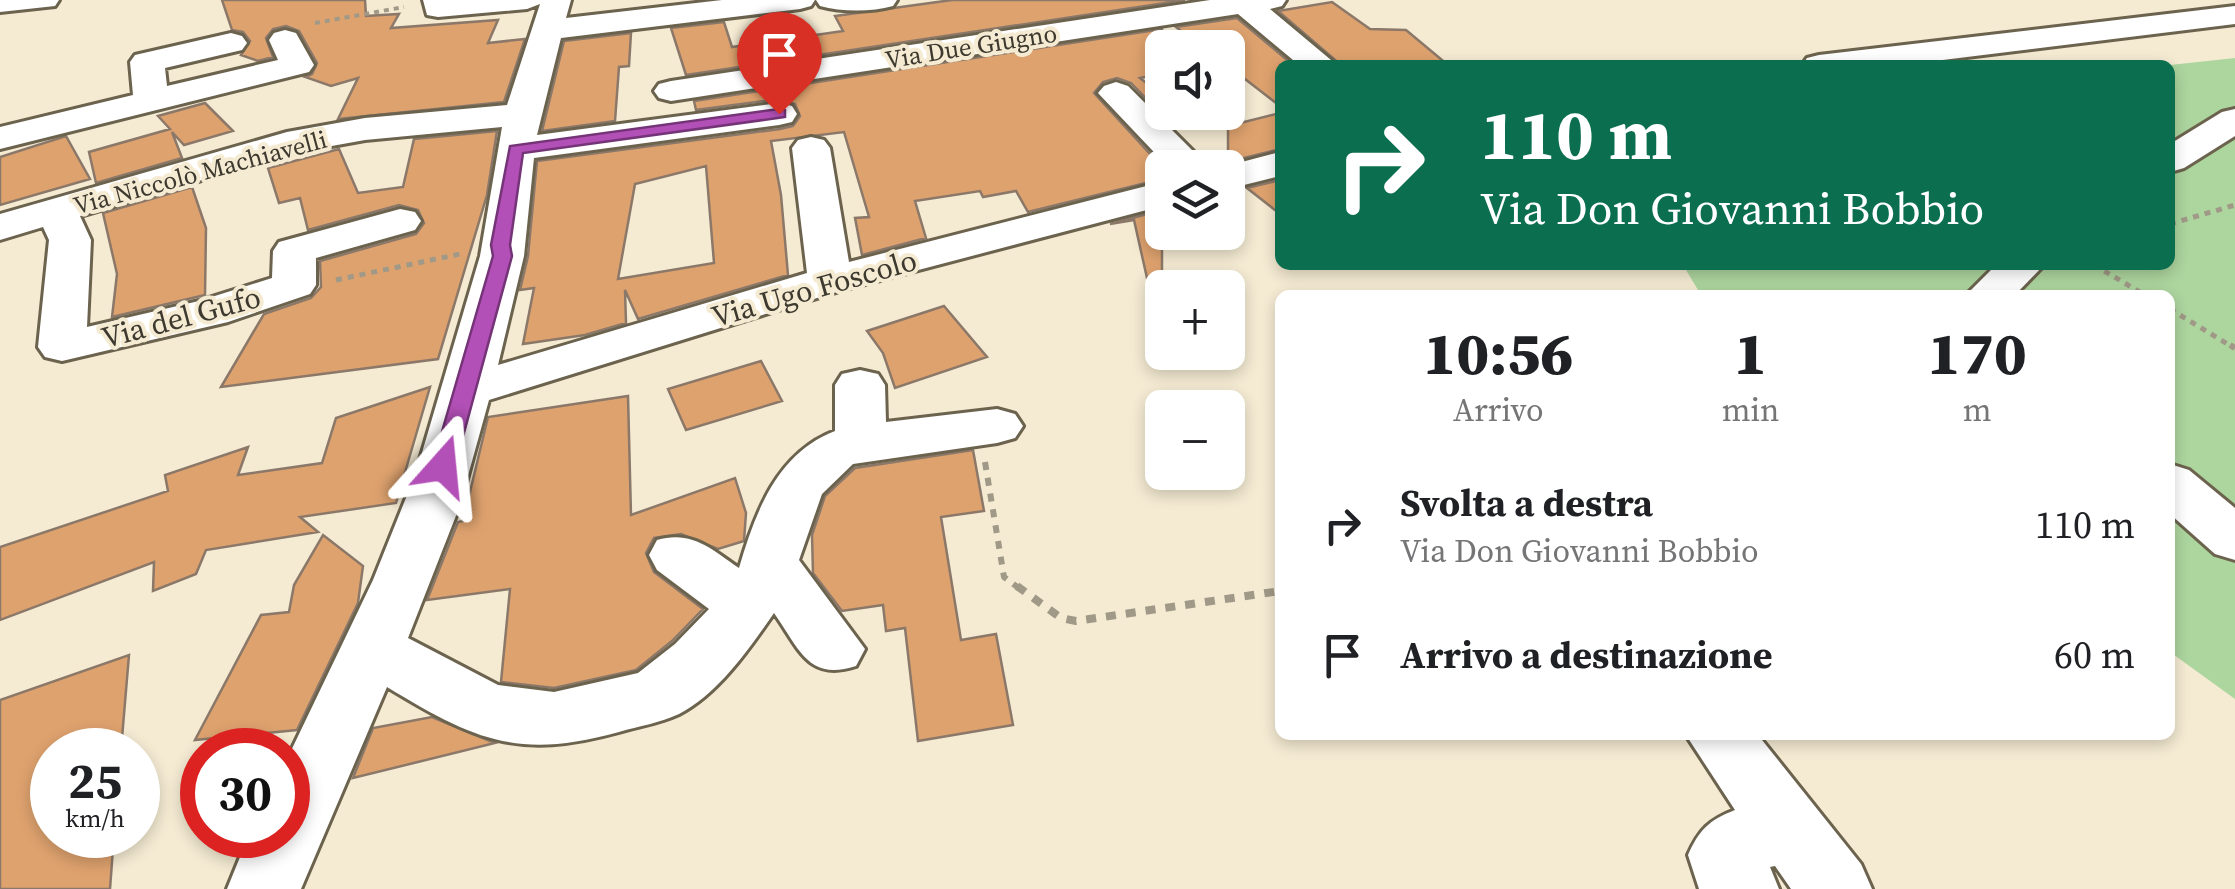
<!DOCTYPE html>
<html lang="it">
<meta charset="utf-8">
<style>
:root{--surface:#fff;--page:#f6f6f6;--text:#202124;--muted:#757577}
body{margin:0;font-family:"Source Serif 4",serif;background:var(--page);color:var(--text);height:100vh;display:flex;flex-direction:column;font-size:38px;white-space:nowrap}
*{box-sizing:border-box;margin:0}
p{font-size:32px;color:var(--muted)}
.icon{flex:none;width:55px;height:55px;fill:none;stroke:currentColor;stroke-width:2;stroke-linecap:round;stroke-linejoin:round}
.map{position:relative;flex:1;overflow:hidden}
.side{position:absolute;left:1275px;top:290px;width:900px;height:450px;display:flex;flex-direction:column;background:var(--surface);border-radius:15px;box-shadow:0 5px 15px #0003}
.side>*{flex:none}
.guide{position:absolute;left:1275px;top:60px;width:900px;height:210px;border-radius:15px;box-shadow:0 5px 15px #0003;background:#0b6e4f;color:#fff;overflow:hidden}
.fabs{position:absolute;left:1145px;top:30px;display:grid;gap:20px}
.fabs a{display:grid;place-items:center;width:100px;height:100px;border-radius:15px;background:var(--surface);box-shadow:0 5px 15px #0003;font-size:50px}
.speed{position:absolute;left:30px;top:728px;display:flex;gap:20px;font-size:50px;font-weight:700;text-align:center}
.speed>*{display:grid;place-content:center;width:130px;height:130px;border-radius:50%;background:var(--surface);box-shadow:0 5px 15px #0003;line-height:1}
.speed small{font-size:25px;font-weight:400}
.speed .limit{border:15px solid #d22;background:#fff;color:#111}
.pin{position:absolute;display:grid;place-items:center;width:85px;height:85px;color:#fff;margin:-102px -42px;border-radius:50% 50% 50% 0;rotate:-45deg;box-shadow:0 0 10px #0007}
.pin .icon{rotate:45deg}
.me{position:absolute;width:110px;margin:-55px;rotate:18deg;stroke-linejoin:round;filter:drop-shadow(0 0 8px #0008)}
.turn{display:flex;align-items:center;gap:35px;height:210px;padding:0 40px;font-size:45px}
.turn .icon{width:130px;height:130px;stroke-width:2.5}
.turn b{display:block;font-size:70px;line-height:85px}
.eta{display:flex;justify-content:space-evenly;align-items:center;height:170px;text-align:center}
.eta b{font-size:60px;font-weight:800;line-height:70px}
ul{padding:0;list-style:none}
li{display:flex;align-items:center;gap:30px;height:130px;padding:0 40px}
li div{flex:1}
li b{display:block;font-size:38px}
li em{font-style:normal}
.map>svg:first-child{display:block}
</style>
<div class="map">
<svg width="2235" height="889" viewBox="0 0 2235 889">
<rect width="100%" height="100%" fill="#f5ebd3"/>
<path fill="#add59e" d="M2235 58V699L2170 652V295H1701L1683 265H2170V65Z"/>
<path fill="#dea26e" stroke="#8b7869" stroke-width="2.5" fill-rule="evenodd" d="M222 0H365L366 16 399 14 391 28 498 20 488 43 525 39 504 102 338 119 358 78 331 86 305 77 312 74 317 63 299 31 286 26 273 29 266 38 273 57 258 61 241 55 250 41 243 32 232 30Z
M952 0H1185L686 75 671 28 724 22 732 47 843 31 835 16Z
M1332 2 1370 29 1406 30 1448 65H1341L1278 11Z
M1237 18 1293 65H1280V106L1228 66V48H1203L1176 27Z
M1162 29V74L1140 78 1162 95V115L1131 83 1117 78 1103 82 1094 93 1162 167V179L1028 212 1016 191 983 197 980 191 915 201 926 238 862 255 855 218 869 217 844 132 771 141 781 195 788 275 638 319 625 290 626 323 585 335 523 344 534 288 520 290 528 256 537 161 780 129 793 126 800 116 795 104 780 99 696 110 694 101ZM706 166 714 263 618 279 635 184Z
M631 33 629 66 619 67 615 121 542 131 564 41Z
M205 103 233 131 184 145 172 132 182 158 96 183 89 152 170 129 158 116Z
M1280 113V149L1228 162V126Z
M497 131 487 195 438 359 221 387 264 314 311 298 321 287 320 261 416 234 424 223 418 210 399 205 308 230 300 198 279 203 268 168 339 149 358 193 403 187 414 139Z
M66 136 90 179 0 205V157Z
M1280 180V214L1247 188Z
M192 187 206 228 205 295 112 317 117 274 103 213Z
M1162 210V286L1149 287 1134 220 1110 224Z
M944 306 987 357 895 388 883 353 867 331Z
M761 361 782 401 686 430 668 389Z
M430 387 396 503 300 517 318 532 206 550 196 574 153 591 154 562 0 620V547L168 491 165 475 248 447 238 475 322 463 336 418Z
M628 396 631 515 735 478 746 513 744 541 718 549 681 534 654 538 646 553 654 572 703 609 672 641 636 670 554 688 501 682 510 589 427 600 458 522 463 521 488 417Z
M973 450 984 511 941 517 961 640 996 634 1013 725 918 741 905 628 886 631 883 605 842 611 813 573 812 535 825 496 855 468Z
M323 535 363 566 358 603 297 730 195 740 261 615 289 612 294 585Z
M129 655 121 750H52V835H114L110 889H0V700Z
M432 717 495 743 353 778 373 728Z"/>
<g fill="none" stroke-linecap="round" stroke-linejoin="round">
<defs>
<path id="minor" d="M0 0H59L55 6 0 12Z
M423 0H571L566 18 722 0H815L811 6 800 9 561 38 537 135 779 103 792 106 797 114 792 122 779 125 534 158 524 256 498 365 807 273 792 148 798 140 811 137 824 140 830 148 849 262 1162 182V206L846 289 489 400 459 508 408 638 498 685 554 692 638 673 675 644 709 609 657 570 649 555 657 540C692 530 711 549 739 568 755 513 777 453 835 431V385L842 374 860 370 878 374 885 385 886 422 997 409 1015 414 1023 426 1015 438 997 443 853 464 822 494 799 560 865 649 856 666C808 682 799 648 774 613 749 649 718 694 679 714 660 723 639 726 619 732 518 760 474 740 387 687L301 889H227L249 835H288V757L373 580 416 473 480 256 502 127 365 140 293 153 80 216 91 240 87 327 199 301 272 278 273 251 279 242 400 209 415 212 421 221 415 230 316 258V285L310 294 228 322 62 361 45 357 38 347 49 240 43 227 0 240V214L287 132 365 118 507 105 540 4 527 9 438 17 427 15Z
M816 0H897L893 6C871 12 842 12 820 6Z
M1210 0H1286L1282 6 1270 9 1337 65H1299L1238 14 671 101 659 98 654 91 659 84 671 81Z
M2235 6V24L1902 65H1802L1807 58 1819 55Z
M285 30 296 33 314 65 309 72 0 149V127L133 95 130 62 135 55 231 33 242 36 247 43 242 50 165 68 167 86 278 60 269 40 274 33Z
M1116 82 1128 86 1210 168H1169L1098 93 1104 86Z
M2235 109V136L2184 168 2170 172V144L2222 112Z
M1280 152V176L1228 189V168H1219Z
M1996 265H2044L2015 295H1966Z
M2170 464 2189 470 2235 508V560L2215 554 2170 514Z
M1686 735H1758L1861 864 1872 889H1791L1775 866 1770 867 1779 889H1699L1688 855C1699 830 1709 820 1735 810Z"/>
</defs>
<use href="#minor" stroke="#6c634e" stroke-width="6"/>
<path stroke="#a09987" stroke-width="4" stroke-dasharray="5 5" stroke-linecap="butt" d="M315 23 404 7"/>
<path stroke="#a09987" stroke-width="5" stroke-dasharray="6 6" stroke-linecap="butt" d="M2170 224 2235 205
M2094 265 2145 295
M336 280 460 254
M2170 309 2234 348"/>
<path stroke="#a09987" stroke-width="6" stroke-dasharray="8 8" stroke-linecap="butt" d="M2230 345 2235 348
M985 462 1004 577 1020 589"/>
<path stroke="#a09987" stroke-width="8" stroke-dasharray="10 10" stroke-linecap="butt" d="M1017 586 1061 618 1076 621 1280 591"/>
<use href="#minor" fill="#fff" fill-rule="evenodd"/>
</g>
<path fill="#b350b7" stroke="#743477" stroke-width="2.5" d="M779 109 785 110V117L523 153 510 245 512 256 455 466 443 473 435 471 432 466 493 256 491 245 510 146Z"/>
<g text-anchor="middle" dominant-baseline="central" stroke-width="8" stroke-linejoin="round" paint-order="stroke">
<g font-size="25" fill="#3d392f" stroke="#f5ebd3">
<text transform="translate(971 46) rotate(-9)">Via Due Giugno</text>
<text transform="translate(200 172) rotate(-15)">Via Niccolò Machiavelli</text>
</g>
<g font-size="30" fill="#3d392f" stroke="#f5ebd3">
<text transform="translate(814 288) rotate(-16)">Via Ugo Foscolo</text>
<text transform="translate(181 317) rotate(-15)">Via del Gufo</text>
</g>
</g>
</svg>
<div class="fabs">
<a><svg class="icon" aria-label="sound" viewBox="0 0 24 24"><path d="M4 9h4l5-4v14l-5-4H4zM17 9q2 3 0 6"/></svg></a>
<a><svg class="icon" aria-label="layers" viewBox="0 0 24 24"><path d="M12 4l9 5-9 5-9-5zM3 14l9 5 9-5"/></svg></a>
<a>+</a>
<a>−</a>
</div>
<div class="speed"><div>25<small>km/h</small></div><div class="limit">30</div></div>
<div class="pin" style="left:779px;top:114px;background:#d93025"><svg class="icon" aria-label="arrive" viewBox="0 0 24 24"><path d="M6 21V4h12l-3 4 3 4H6"/></svg></div>
<svg class="me" style="left:443px;top:466px" viewBox="-20 -20 40 40"><path d="M0-17L14 15 0 8-14 15z" fill="#b350b7" stroke="#fff" stroke-width="4"/></svg>
<div class="guide">
<div class="turn"><svg class="icon" aria-label="right" viewBox="0 0 24 24"><path d="M7 20v-9h11M14 6l5 5-5 5"/></svg><div><b>110 m</b>Via Don Giovanni Bobbio</div></div>
</div>
<section class="side">
<div class="eta">
<div><b>10:56</b><p>Arrivo</p></div>
<div><b>1</b><p>min</p></div>
<div><b>170</b><p>m</p></div>
</div>
<ul>
<li><svg class="icon" aria-label="right" viewBox="0 0 24 24"><path d="M7 20v-9h11M14 6l5 5-5 5"/></svg><div><b>Svolta a destra</b><p>Via Don Giovanni Bobbio</p></div><em>110 m</em></li>
<li><svg class="icon" aria-label="arrive" viewBox="0 0 24 24"><path d="M6 21V4h12l-3 4 3 4H6"/></svg><div><b>Arrivo a destinazione</b></div><em>60 m</em></li>
</ul>
</section>
</div>
